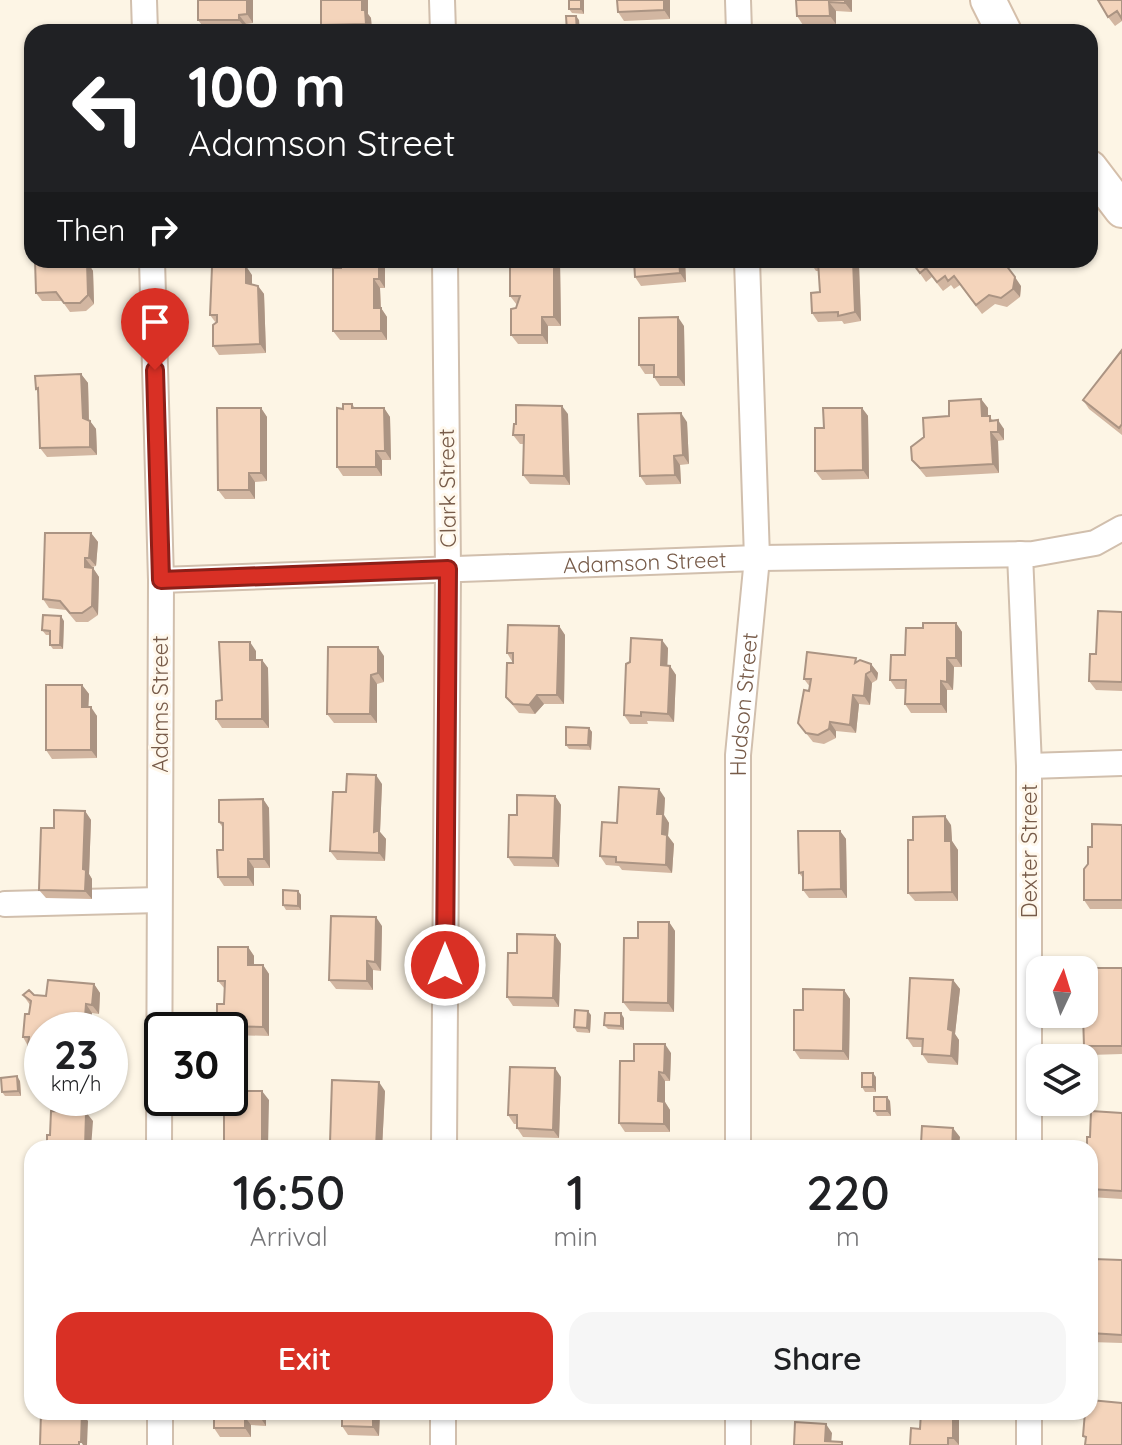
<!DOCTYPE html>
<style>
:root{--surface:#fff;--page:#f6f6f6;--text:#202124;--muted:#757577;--accent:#d93025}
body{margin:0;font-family:Quicksand,sans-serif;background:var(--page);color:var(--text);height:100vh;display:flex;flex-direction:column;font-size:30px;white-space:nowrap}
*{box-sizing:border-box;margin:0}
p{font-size:26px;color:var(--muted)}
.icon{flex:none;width:44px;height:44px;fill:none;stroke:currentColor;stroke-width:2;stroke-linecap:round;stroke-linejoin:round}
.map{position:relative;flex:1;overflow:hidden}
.drawer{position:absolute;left:24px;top:1140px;width:1074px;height:280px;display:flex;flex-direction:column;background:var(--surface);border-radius:24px;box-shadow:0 2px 6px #0004}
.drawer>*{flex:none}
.banner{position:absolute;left:24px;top:24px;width:1074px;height:244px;border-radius:24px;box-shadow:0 2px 6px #0004;background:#202124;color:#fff;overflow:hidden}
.needle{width:52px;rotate:4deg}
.controls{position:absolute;left:1026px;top:956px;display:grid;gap:16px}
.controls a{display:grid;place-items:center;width:72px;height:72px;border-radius:16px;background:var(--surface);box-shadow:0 2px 6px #0004;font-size:40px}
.speed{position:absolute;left:24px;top:1012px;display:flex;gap:16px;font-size:40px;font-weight:700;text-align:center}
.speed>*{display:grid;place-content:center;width:104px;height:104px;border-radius:50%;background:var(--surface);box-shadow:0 2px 6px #0004;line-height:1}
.speed small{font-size:20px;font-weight:400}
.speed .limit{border:4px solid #111;border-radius:12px;background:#fff;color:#111}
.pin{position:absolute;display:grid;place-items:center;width:68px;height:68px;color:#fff;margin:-82px -34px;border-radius:50% 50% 50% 0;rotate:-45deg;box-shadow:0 0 8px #0007}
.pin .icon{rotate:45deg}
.me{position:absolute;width:88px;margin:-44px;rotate:0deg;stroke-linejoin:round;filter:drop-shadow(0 0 6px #0008)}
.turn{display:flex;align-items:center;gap:28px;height:168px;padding:0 32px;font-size:36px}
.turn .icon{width:104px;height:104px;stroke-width:2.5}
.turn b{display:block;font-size:56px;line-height:68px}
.then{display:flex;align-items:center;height:76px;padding:0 32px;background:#0003;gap:16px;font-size:30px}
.eta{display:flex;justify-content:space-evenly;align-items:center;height:136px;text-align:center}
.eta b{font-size:48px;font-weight:600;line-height:56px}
.cta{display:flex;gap:16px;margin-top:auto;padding:16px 32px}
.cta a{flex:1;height:92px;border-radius:24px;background:var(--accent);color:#fff;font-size:32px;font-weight:600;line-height:92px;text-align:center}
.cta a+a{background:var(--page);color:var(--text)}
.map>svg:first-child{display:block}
</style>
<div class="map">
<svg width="1122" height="1445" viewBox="0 0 1122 1445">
<rect width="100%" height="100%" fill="#fdf5e5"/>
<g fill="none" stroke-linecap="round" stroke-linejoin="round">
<defs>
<g id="street">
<path d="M144 0 145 32"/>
<path d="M442 0 443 32"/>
<path d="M738 0 739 32"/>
<path d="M152 260 161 580 159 1148"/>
<path d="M1020 554 1029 766V1148"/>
<path id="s1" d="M161 580 757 558 1033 554 1095 543 1122 528"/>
<path d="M1029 766 1122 763"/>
<path d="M5 904 159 900"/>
<path d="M444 1148 448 569 445 260"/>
<path id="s2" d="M738 1148V755L757 558 747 260"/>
<path d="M160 1412V1445"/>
<path d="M1029 1412V1445"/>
<path d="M443 1445V1412"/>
<path d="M738 1445V1412"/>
</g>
<path id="secondary" d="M988 0 1004 32
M1090 168 1122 210"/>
</defs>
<use href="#street" stroke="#d1bfad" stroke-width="28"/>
<use href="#secondary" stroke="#d5bfaa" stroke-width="38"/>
<use href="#street" stroke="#fff" stroke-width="24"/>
<use href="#secondary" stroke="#fff" stroke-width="34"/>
</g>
<path fill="#d2b6a1" d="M198 0H253V23L246 24V29H205L198 20Z
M321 0H368V14L371 18 372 32H326L321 25Z
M584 0V14L572 13 569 9Z
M617 0H670V19L624 21 618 12Z
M796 0H852V12L836 11V24L803 25 797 16Z
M1122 0V21L1115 26 1108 17Z
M385 260V288H380L381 308 387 317V340H340L333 331 341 268Z
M634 260H685L686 282 641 286 635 277Z
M810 260 859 265 861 321 844 324 842 321 818 322 812 313 820 292 819 271H816L810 262Z
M560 262 561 326H548V344H518L511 335 517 305 510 296Z
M88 263 93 271 94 304 86 311 70 312 62 301H42L36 293Z
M914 265 1021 286 1020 297 1007 307 995 304 982 314 960 285 954 289 951 285 943 291 932 277 926 282Z
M252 275V284L258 286 264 294 266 353 219 355 213 346 216 323 210 315Z
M684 326 685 386H660L654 377V374H645L639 365Z
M1122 350V435L1089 409 1083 400Z
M81 374 88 383 89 420 96 429 97 455 47 457 40 448 38 393 36 389Z
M981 399 988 408V416L1004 429V440L998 441 999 473 926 477 912 460 949 416Z
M352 404 355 408H384L390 417 391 460H382V476H343L337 467 343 409Z
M261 408 267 417V481L255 482V499H225L218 490Z
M862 408 868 416 869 479 822 480 815 471 824 428Z
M568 414 570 485 530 484 523 475 524 444H520L513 435Z
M687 422 689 464 680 465 681 484 646 485 640 476Z
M91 533 98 542 96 566 92 567 91 568H93L99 577 98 615 88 622H76L66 610 49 608 43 599Z
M1122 612V691L1096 690 1089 681 1096 654Z
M64 621 63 649H53L50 645V635H46L42 630Z
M956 623 962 632V667H954L953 690H947V713H911L905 704 906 689H896L890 680 923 628Z
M559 626 565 635 564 704H544L535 714 519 713 506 697 513 663 507 653Z
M668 648 667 666H670L676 675 674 722 647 721 648 724H630L624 715Z
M256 651V660H262L268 668 269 728H222L216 719 222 700Z
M384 656V682L377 684V723H334L327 714Z
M858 661 871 664 878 673 877 680 872 683 870 705 859 704 856 733 836 731V738L824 744 813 742 798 723 809 691 810 687 804 679Z
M82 685 89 694 88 707 97 716V758L52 759 46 750Z
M589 728 592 732 591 750 569 749 566 745Z
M382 784 380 832 386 839 385 861 337 860 330 851 346 792Z
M555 796 561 805 559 867 514 866 508 857 517 815Z
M665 798 664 815 669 823 668 836 674 844 672 873 622 870 619 866 606 865 600 856 617 823Z
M263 799 269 808 270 868H254V886H224L218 877 223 850V828L219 822Z
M85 811 91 820 89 874 92 879V899L46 898 39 890 54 828Z
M951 825 952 841 958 850V901H915L908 893 913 840Z
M1122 825V909H1090L1084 900 1088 864 1092 847Z
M840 831 846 839 847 898H809L803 890V878L799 873Z
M298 891 301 895V910H286L283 905Z
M669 922 675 931 674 1012 630 1011 623 1002 638 938Z
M382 926 381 971 373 970V990L336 989 329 980Z
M555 935 561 944 559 1007 513 1006 507 997 517 953Z
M248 947 254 956V965H263L269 974V1036L230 1035V1030H220L217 1026 224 1004 225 989 218 981Z
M1122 968V1054L1090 1055 1084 1046 1092 1011Z
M953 980 960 989 955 1034 959 1040 958 1065 928 1063 922 1054V1047H913L907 1038Z
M94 984 100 993 99 1014 92 1013 91 1030H42V1062L41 1057H34L23 1037 29 1014 30 1005 23 995 46 996Z
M844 990 850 999 849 1060 800 1059 794 1050Z
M591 1015 590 1033 577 1032 574 1027Z
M624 1018V1030L608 1029 604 1025Z
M671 1053 670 1081H665V1102L670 1110V1132H625L619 1123 634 1061Z
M561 1077 559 1138 523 1137 517 1128V1124H514L508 1115Z
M876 1077V1092H865L862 1087Z
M20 1081 21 1096H5L2 1092Z
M385 1091 382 1148H334L330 1143Z
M890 1101 891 1116H877L874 1111Z
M1122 1113V1199L1090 1197V1137Z
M1122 1260V1343L1090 1342V1302Z
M214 1412H266V1426L251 1425V1437H220L214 1428Z
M330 1412H380L379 1436 348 1435 342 1426V1419H335Z
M921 1412H955L959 1419V1445H910L920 1429Z"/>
<path fill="#ab9483" d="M247 0H253V23L247 14Z
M362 0H368V14L371 18 372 32 366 24 362 10Z
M581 0H584V14L581 9Z
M664 0H670V19L664 10Z
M845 0H852V12L845 3Z
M829 2 836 11V24L830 16Z
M239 15 246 24V29L239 20Z
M576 16 579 20 580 32H577Z
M82 260H88V263L93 271 94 304 88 295Z
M379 260H385V288L379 279Z
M554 260H559L560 262 561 326 554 317Z
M679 260H685L686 282 680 273Z
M853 260H855L859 265 861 321 855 312Z
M246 266 252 275V291L246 283Z
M1015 277 1021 286 1020 297 1013 289Z
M374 279 380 288 381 317 374 308Z
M258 286 264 294 266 353 260 344Z
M381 308 387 317V340L381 331Z
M542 317 548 326V344L542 335Z
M678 317 684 326 685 386 678 377Z
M81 374 88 383 89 427 83 418Z
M981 399 988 408V425L982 416Z
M562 406 568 414 570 485 564 476Z
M261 408 267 417V481L261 473Z
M384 408 390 417 391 460 385 451Z
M862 408 868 416 869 479 863 470Z
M681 413 687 422 689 464 683 455Z
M998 420 1004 429V440L998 432Z
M90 421 96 429 97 455 90 447Z
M991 432 998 441 999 473 993 464Z
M376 451 382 460V476L376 467Z
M674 456 680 465 681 484 675 475Z
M249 473 255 482V499L249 490Z
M91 533 98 542 96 566 89 558Z
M85 558 92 567 91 576 85 567Z
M93 568 99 577 98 615 92 606Z
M61 616 64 621 63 649 60 645Z
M956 623 962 632V667L956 658Z
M559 626 565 635 564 704 557 695Z
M662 640 668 648 667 674 661 665Z
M250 642 256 651V668L250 660Z
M378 647 384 656V682L378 673Z
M947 658 954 667 953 690 947 682Z
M262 660 268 668 269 728 262 719Z
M871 664 878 673 877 680 871 671Z
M670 666 676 675 674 722 668 714Z
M866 674 872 683 870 705 864 696Z
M371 675 377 684V723L370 714Z
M941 681 947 690V713L941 704Z
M82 685 89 694 88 716 82 707Z
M537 695 544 704 535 714 529 705Z
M853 695 859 704 856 733 850 725Z
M91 707 97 716V758L91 750Z
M830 722 836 731V738L829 729Z
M589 728 592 732 591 750 588 745Z
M376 775 382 784 380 832 386 839 385 861 379 853 374 832Z
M659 789 665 798 664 815 669 823 668 836 674 844 672 873 666 865 657 814Z
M555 796 561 805 559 867 553 858Z
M263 799 269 808 270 868 264 859Z
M85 811 91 820 89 874 92 879V899L85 891 83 869Z
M945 816 951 825 952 841 958 850V901L952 892 945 841Z
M840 831 846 839 847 898 841 889Z
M248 859 254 868V886L248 877Z
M298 891 301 895V910L298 906Z
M376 917 382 926 381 971 375 962Z
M669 922 675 931 674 1012 668 1003Z
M555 935 561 944 559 1007 553 998Z
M248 947 254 956V973L248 965Z
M367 961 373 970V990L367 981Z
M263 965 269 974V1036L263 1027Z
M953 980 960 989 955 1034 959 1040 958 1065 951 1056 948 1029Z
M94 984 100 993 99 1014 92 1005Z
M844 990 850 999 849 1060 843 1051Z
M86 1004 92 1013 91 1030H84Z
M588 1011 591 1015 590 1033 587 1028Z
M621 1013 624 1018V1030L621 1026Z
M665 1044 671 1053 670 1081 664 1073Z
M555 1068 561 1077 559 1138 553 1130Z
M659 1072 665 1081V1102L670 1110V1132L664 1124 658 1101Z
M873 1073 876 1077V1092L873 1087Z
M17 1076 20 1081 21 1096 18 1091Z
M379 1082 385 1091 382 1148H376Z
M262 1091 269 1100 268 1148H262Z
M887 1097 890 1101 891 1116 887 1111Z
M86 1112 93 1121 91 1148H85Z
M953 1128 960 1137 959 1148H952Z
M82 1412 88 1421 87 1445H83L81 1442Z
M260 1412H266V1426L260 1417Z
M373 1412H380L379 1436 373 1427Z
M953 1412H955L959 1419V1445L953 1438Z
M245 1417 251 1425V1437L245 1428Z
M826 1424 832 1433 831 1445 825 1441Z"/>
<path fill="#f4d4bb" stroke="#ab9483" stroke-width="2" d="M198 0H247V14L239 15V20H198Z
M321 0H362V10H365L366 24 321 25Z
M569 0H581V9H569Z
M617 0H664V10L618 12Z
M796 0H845V3L829 2 830 16H797Z
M1098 0H1122V19L1117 11 1108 17Z
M566 16H576L577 32H567Z
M35 260H82V262H87L88 295 80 303H64L56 292 36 293Z
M341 260H379V279H374V308H381V331H333V268H341Z
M510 260H554V317H542V335H511V309L516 308 520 296H510Z
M634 260H679L680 273 635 277Z
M810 260H853L855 312 838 316V312L812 313 811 293 820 292 818 262H810Z
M922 260H1002L1015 277 1013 289 1001 298 989 295 976 305 954 276 948 281 945 276 937 282 926 268 920 273 914 265Z
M246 266V283L258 286 260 344 213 346V325L217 322V315H210L212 267Z
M678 317V377H654V365H639V318Z
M1122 350V424L1119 428 1083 400Z
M81 374 83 418 90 421V447L40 448 38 388 36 389 35 376Z
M981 399 982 416H990V421L998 420V432H991L993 464 920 468 912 460 911 447 924 437 923 418 949 416V401Z
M343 404H352V408H384L385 451H376V467H337V408L343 409Z
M516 405 562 406 564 476 523 475 524 435H513L514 424H516Z
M217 408H261V473H249V490H218Z
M823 408H862L863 470 815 471V428H824Z
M681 413 683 455 674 456 675 475 640 476 638 414Z
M45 533H91L89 558H85V567L93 568 92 606 82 613H70L60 601 43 599Z
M1098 611 1122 612V682L1089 681 1090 654H1096Z
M43 615 61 616 60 645H50V631L42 630Z
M923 623H956V658H947V682L941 681V704H905L906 680H890L891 655H905L906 628H923Z
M508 625 559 626 557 695H537L529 705 513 704 506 697 507 663H513V653H507Z
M631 638 662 640 661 665 670 666 668 714 641 712V716L624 715 626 664 630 662Z
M219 642H250V660H262V719H216V701L222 700Z
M328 647H378V673L371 675 370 714H327Z
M807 652 856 658 855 663 860 660 871 664V671L866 674 864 696 853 695 850 725 830 722 829 729 818 735 806 733 798 723 804 690 809 691 811 679H804Z
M46 685H82V707H91V750H46Z
M566 727 589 728 588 745H566Z
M347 774 376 775 374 832 379 830V853L330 851 333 792H346Z
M619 787 659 789 657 814H663L662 834 667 835 666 865 616 862V857L600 856 602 822 617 823Z
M517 795 555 796 553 858 508 857 509 815H517Z
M263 799 264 859H248V877H218L217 850H223V823L219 822V800Z
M54 810 85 811 83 869 86 870 85 891 39 890 41 828H54Z
M945 816V841H951L952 892 908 893V840H913V817Z
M1092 824 1122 825V900H1084V869L1088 864V847H1092Z
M798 831H840L841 889 803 890V872L799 873Z
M283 890 298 891V906L283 905Z
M331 916 376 917 375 962 367 961V981L329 980Z
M638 922H669L668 1003 623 1002 624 938H638Z
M517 934 555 935 553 998 507 997 508 953H517Z
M218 947H248V965H263V1027L217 1026V1004H224L225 981H218Z
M1092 968H1122V1046H1084L1083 1015 1092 1011Z
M910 978 953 980 948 1029 953 1031 951 1056 922 1054 923 1039 907 1038Z
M48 980 94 984 92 1005 86 1004 84 1030H42V1060H40L42 1049 28 1048 29 1037H23L25 1014H29L31 1001 23 995 29 990 34 995 46 996Z
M803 989 844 990 843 1051 794 1050V1010H803Z
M575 1010 588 1011 587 1028 574 1027Z
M605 1013H621V1026L604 1025Z
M634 1044H665L664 1073 659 1072 658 1101 664 1102V1124L619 1123 620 1061H634Z
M510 1067 555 1068 553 1130 517 1128V1115H508Z
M862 1073H873V1087H862Z
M17 1076 18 1091 2 1092 1 1078Z
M332 1080 379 1082 376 1148H345V1143H330Z
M230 1091H262V1148H216V1141H224V1112H218V1098H230Z
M874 1097H887V1111H874Z
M51 1111 86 1112 85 1148H47V1135H50Z
M1091 1111 1122 1113V1191L1090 1189V1148H1087V1137H1090Z
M922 1126 953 1128 952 1148H911L912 1143 921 1144Z
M804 1144 842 1146V1148H804Z
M1093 1259 1122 1260V1335L1090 1333V1302Z
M1090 1400 1122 1403V1445H1085L1086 1437 1083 1436 1085 1412H1090Z
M41 1412H82L81 1442H79V1445H40Z
M214 1412H260V1417H245V1428H214Z
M342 1412H373V1427L342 1426Z
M921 1412H953V1438H948V1445H910L911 1428 920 1429Z
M795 1422 826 1424 825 1441 842 1442V1445H794Z"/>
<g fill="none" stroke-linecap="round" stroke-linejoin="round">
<defs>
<path id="route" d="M155 370 161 580 448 569 445 965"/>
</defs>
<use href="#route" stroke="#8d1f18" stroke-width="20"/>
<use href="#route" stroke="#d93025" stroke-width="14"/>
</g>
<g text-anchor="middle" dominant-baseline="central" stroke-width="6" stroke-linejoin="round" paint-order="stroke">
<g font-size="22" fill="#775b49" stroke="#fff8ec">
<text transform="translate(447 488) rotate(-91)">Clark Street</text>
<text stroke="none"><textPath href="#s1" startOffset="484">Adamson Street</textPath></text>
<text transform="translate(160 704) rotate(-90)">Adams Street</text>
<text stroke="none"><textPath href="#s2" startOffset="444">Hudson Street</textPath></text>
<text transform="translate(1029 851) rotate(-90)">Dexter Street</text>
</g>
</g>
</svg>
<div class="controls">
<a><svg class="needle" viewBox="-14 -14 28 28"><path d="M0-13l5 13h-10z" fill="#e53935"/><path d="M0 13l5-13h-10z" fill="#757577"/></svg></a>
<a><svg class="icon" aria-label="layers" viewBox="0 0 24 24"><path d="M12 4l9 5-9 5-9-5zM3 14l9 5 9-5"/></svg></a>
</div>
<div class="speed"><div>23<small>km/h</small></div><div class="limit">30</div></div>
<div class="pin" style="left:155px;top:370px;background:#d93025"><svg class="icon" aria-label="arrive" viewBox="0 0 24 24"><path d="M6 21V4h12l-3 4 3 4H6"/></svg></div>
<svg class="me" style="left:445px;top:965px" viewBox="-20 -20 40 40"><circle r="17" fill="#d93025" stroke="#fff" stroke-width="3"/><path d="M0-11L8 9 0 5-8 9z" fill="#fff"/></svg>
<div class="banner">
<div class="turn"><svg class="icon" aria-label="left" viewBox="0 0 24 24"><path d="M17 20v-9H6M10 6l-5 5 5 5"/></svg><div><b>100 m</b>Adamson Street</div></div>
<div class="then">Then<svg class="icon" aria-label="right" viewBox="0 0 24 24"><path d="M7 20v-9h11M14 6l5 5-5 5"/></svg></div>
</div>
<section class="drawer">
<div class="eta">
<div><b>16:50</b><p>Arrival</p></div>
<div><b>1</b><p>min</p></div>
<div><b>220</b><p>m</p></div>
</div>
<div class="cta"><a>Exit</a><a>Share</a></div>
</section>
</div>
